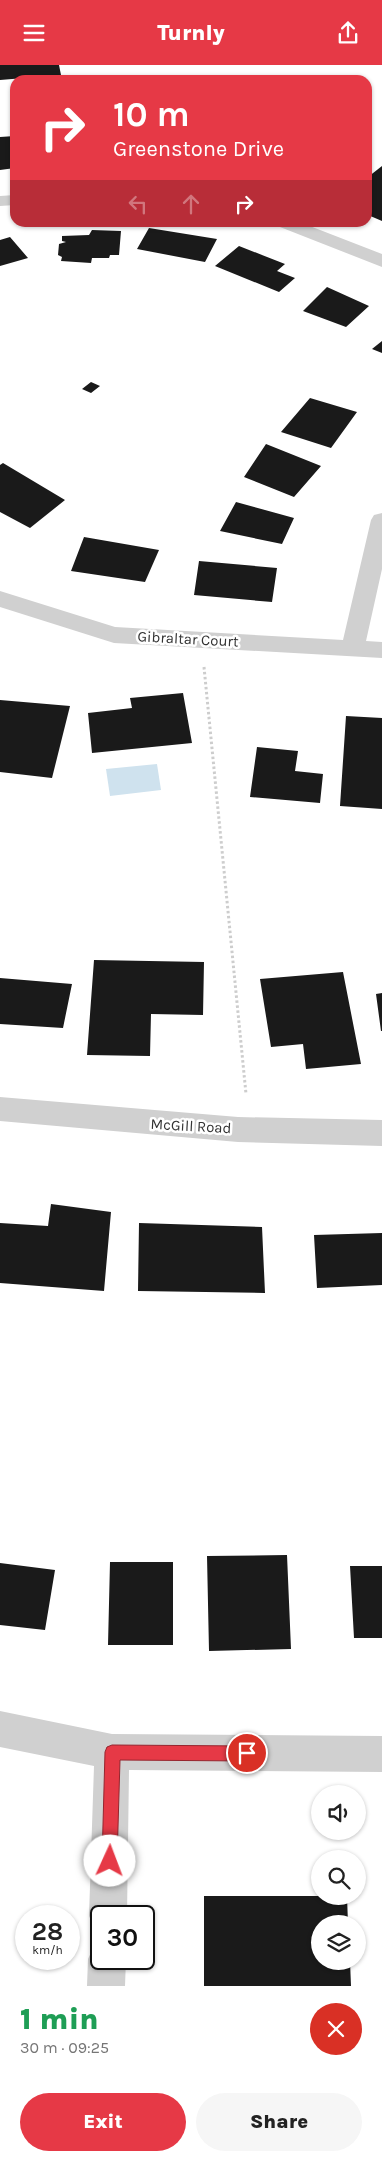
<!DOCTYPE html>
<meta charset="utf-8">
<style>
:root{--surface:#fff;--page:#f6f6f6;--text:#222;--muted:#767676;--accent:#e63946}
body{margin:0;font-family:Karla,sans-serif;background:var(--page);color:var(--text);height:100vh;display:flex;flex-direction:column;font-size:19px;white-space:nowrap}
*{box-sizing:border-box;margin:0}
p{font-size:16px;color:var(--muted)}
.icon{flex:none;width:28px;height:28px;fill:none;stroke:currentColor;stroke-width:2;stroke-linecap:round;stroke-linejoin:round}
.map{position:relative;height:1921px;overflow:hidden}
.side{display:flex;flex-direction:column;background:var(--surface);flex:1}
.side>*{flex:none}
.top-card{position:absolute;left:10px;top:10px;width:362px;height:152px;border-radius:15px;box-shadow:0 1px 4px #0004;background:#e63946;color:#fff;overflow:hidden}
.buttons{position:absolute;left:311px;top:1720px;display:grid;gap:10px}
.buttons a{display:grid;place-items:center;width:55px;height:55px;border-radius:50%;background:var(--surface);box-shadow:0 1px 4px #0004;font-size:25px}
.speed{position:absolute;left:15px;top:1840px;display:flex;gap:10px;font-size:25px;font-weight:700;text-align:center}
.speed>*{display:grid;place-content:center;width:65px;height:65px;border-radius:50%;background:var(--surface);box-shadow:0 1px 4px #0004;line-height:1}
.speed small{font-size:12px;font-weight:400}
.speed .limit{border:2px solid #111;border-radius:8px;background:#fff;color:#111}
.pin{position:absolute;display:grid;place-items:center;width:42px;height:42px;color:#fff;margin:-21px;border:2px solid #fff;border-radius:50%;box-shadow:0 1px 5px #0007}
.me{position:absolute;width:55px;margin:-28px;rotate:2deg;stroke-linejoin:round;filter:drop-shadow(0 0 4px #0008)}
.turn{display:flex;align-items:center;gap:18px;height:105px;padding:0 20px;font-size:22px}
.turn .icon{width:65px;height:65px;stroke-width:2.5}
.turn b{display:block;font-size:35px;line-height:42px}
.lanes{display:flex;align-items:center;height:48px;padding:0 20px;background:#0003;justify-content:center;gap:25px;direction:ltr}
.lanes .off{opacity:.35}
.round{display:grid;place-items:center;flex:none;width:52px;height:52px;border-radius:26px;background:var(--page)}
.head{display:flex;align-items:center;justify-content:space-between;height:85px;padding:0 20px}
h1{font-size:30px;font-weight:800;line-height:38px;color:#1e9e55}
.action{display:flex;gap:10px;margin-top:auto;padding:10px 20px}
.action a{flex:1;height:58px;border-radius:30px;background:var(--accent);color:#fff;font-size:20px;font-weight:800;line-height:58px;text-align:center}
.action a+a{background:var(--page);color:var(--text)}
header{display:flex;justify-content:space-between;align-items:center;height:65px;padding:0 20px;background:var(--accent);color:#fff;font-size:22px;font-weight:800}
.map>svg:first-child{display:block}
</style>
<header><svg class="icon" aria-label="menu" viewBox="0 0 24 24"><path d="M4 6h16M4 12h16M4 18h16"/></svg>Turnly<svg class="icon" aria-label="share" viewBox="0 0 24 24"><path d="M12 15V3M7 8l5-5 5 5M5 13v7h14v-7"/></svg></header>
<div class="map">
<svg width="382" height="1921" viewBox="0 0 382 1921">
<rect width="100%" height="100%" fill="#fff"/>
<path fill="#cfe2ee" d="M157 699 161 725 110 731 106 704Z"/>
<path fill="#1a1a1a" d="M0 0H59L61 10 0 15Z
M15 71V103L0 105V72Z
M382 101V156L368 150V112Z
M149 163 217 174 205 197 137 184Z
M92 165 121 166 119 190H110L109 193H92L91 198 61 196 62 192 58 190 59 179 66 177 62 176V171L89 170Z
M10 172 28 193 0 201V175Z
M239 181 285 199 277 206 295 213 279 227 215 201Z
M327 222 369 241 346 262 303 246Z
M382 276V288L372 284Z
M91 317 100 321 91 328 82 324Z
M310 333 357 347 331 383 281 367Z
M266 379 321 401 294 432 244 412Z
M3 398 65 435 30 463 0 447V400Z
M236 437 294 453 282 479 220 466Z
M84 472 159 485 145 517 71 506Z
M199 496 277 503 272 537 194 530Z
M183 628 192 678 92 688 88 648 132 643 130 633Z
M0 635 70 641 52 713 0 707Z
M346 651 382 653V744L340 741Z
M257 682 298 686 295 706 323 709 320 738 250 732Z
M94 895 204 897 203 950 151 949 150 991 87 990Z
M343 907 361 999 306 1004 303 979 271 982 260 914Z
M0 913 72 919 63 963 0 959Z
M382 928V966H381L376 929Z
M51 1139 111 1147 104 1226 0 1218V1158L48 1161Z
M139 1158 262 1162 265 1228 138 1226Z
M382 1168V1220L317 1223 314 1170Z
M287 1490 291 1584 209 1586 207 1491Z
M110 1497H173V1580H108Z
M0 1498 55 1505 45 1565 0 1560Z
M350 1501H382V1573H354Z
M204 1831H347L348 1859H320V1896H350L351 1921H204Z"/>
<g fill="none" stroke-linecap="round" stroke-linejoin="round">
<path stroke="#cdcdcd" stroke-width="3" stroke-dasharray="2.5 2.5" stroke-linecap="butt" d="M204 602 246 1029"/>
<path fill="#d0d0d0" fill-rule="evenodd" d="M15 130V140L0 141V131Z
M278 158H302L382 189V202L280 162Z
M382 448V504L366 576 382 577V593L114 578 0 542V526L115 562 343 575 371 455 374 450Z
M0 1032 238 1052 382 1055V1081L238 1077 0 1056Z
M0 1646 112 1669 382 1671V1707L129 1705 127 1851H101V1867L95 1864 89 1851 94 1701 0 1682Z
M101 1877V1894H126L125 1921H87L88 1894 94 1881Z"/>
</g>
<path fill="#e63946" stroke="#96252e" d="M112 1680 247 1681 252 1683 255 1688 252 1694 247 1696 120 1695 117 1796 115 1801 110 1803 104 1801 102 1796 105 1687 107 1682Z"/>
<g text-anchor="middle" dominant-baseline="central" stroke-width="5" stroke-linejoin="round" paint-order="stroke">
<g font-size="15" fill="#333" stroke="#fff">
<text transform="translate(188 574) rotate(3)">Gibraltar Court</text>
<text transform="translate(191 1061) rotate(3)">McGill Road</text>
</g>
</g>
</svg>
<div class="buttons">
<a><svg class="icon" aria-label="sound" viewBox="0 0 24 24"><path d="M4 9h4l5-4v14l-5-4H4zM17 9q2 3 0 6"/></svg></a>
<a><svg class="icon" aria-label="search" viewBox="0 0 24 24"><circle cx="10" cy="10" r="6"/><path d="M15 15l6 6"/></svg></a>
<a><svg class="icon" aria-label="layers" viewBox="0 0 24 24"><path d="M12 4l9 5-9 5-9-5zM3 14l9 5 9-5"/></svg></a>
</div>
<div class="speed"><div>28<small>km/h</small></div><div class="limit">30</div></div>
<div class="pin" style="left:247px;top:1688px;background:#d93025"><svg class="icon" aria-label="arrive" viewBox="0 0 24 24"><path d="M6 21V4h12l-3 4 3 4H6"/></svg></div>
<svg class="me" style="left:110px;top:1796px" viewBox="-20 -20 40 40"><circle r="19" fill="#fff"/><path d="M0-13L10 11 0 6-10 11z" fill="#e63946"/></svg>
<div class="top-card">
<div class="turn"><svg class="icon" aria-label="right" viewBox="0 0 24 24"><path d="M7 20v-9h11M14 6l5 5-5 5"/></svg><div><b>10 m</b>Greenstone Drive</div></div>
<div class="lanes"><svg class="icon off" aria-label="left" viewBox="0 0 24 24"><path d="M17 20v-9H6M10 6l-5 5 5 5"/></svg><svg class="icon off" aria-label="ahead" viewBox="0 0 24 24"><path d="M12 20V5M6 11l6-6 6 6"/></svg><svg class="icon" aria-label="right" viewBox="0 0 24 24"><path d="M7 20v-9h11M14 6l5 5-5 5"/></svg></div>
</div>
</div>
<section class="side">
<div class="head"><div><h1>1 min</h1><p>30 m · 09:25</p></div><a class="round" style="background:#d93025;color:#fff"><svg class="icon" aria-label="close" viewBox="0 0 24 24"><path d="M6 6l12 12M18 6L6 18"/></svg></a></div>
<div class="action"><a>Exit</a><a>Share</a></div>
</section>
